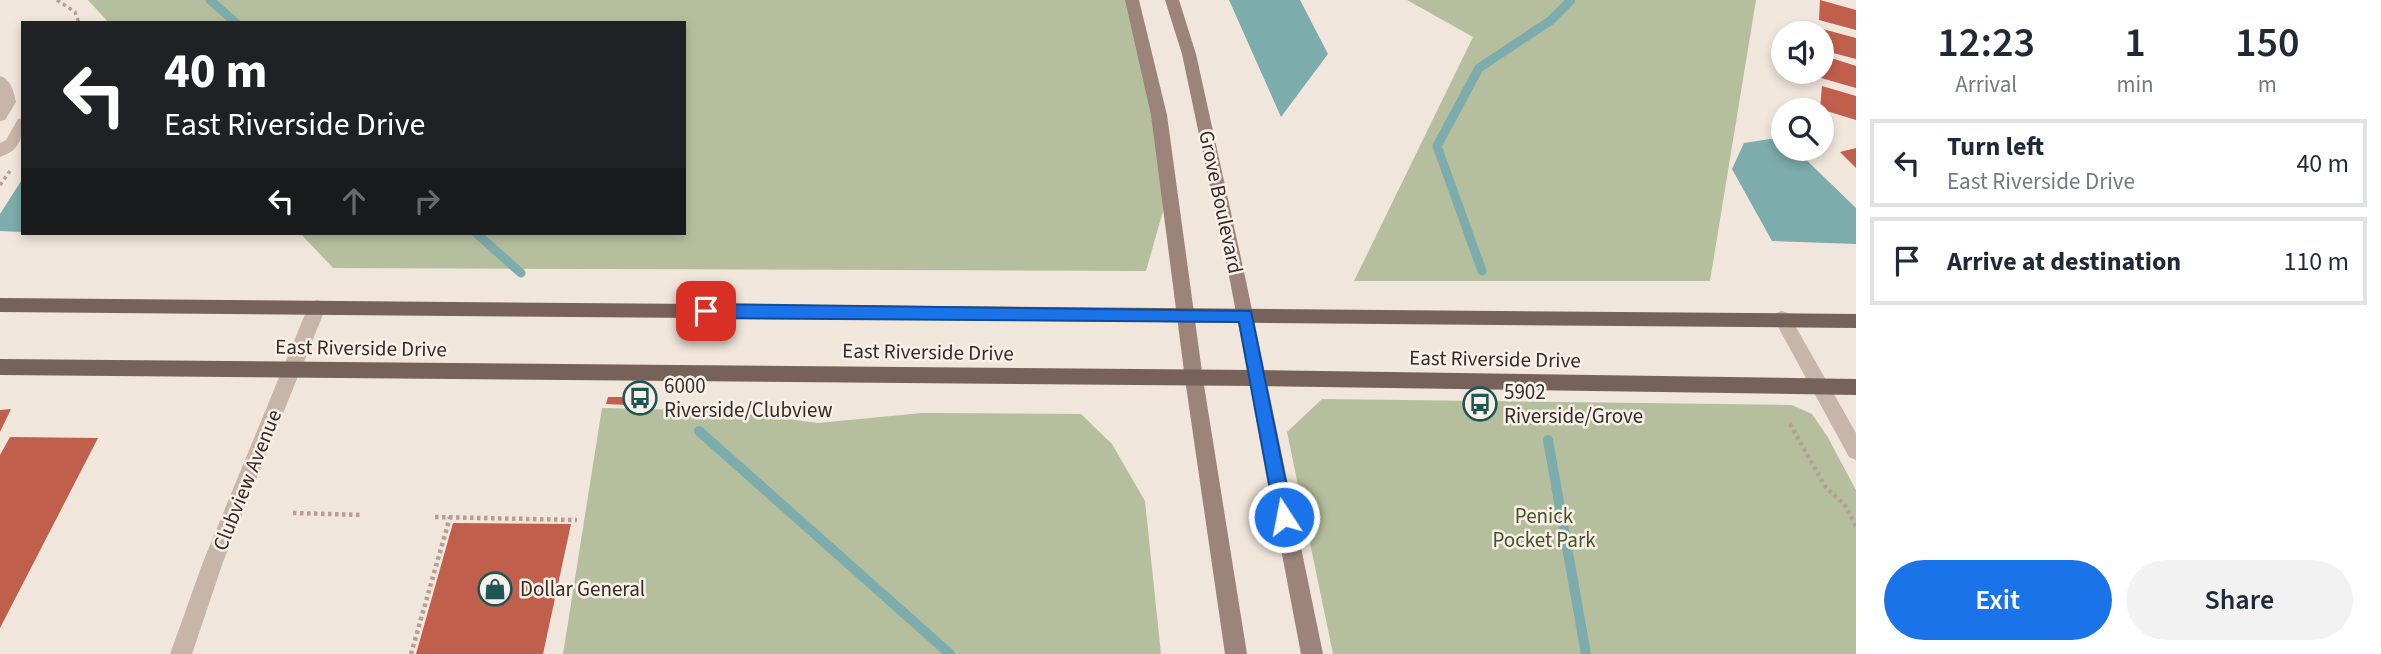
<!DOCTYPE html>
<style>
:root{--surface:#fff;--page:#f2f2f3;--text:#1f2937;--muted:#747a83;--line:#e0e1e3;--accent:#1a73e8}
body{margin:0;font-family:"Source Sans 3",sans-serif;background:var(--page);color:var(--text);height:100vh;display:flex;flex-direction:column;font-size:26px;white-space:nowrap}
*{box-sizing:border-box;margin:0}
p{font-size:23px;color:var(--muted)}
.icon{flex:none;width:38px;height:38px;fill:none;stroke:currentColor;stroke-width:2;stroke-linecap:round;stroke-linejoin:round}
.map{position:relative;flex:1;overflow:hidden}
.drawer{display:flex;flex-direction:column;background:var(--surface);width:525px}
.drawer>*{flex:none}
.hud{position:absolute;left:21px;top:21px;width:665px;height:214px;border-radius:0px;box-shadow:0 4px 10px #0003;background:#202124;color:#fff;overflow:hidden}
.controls{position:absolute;left:1771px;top:21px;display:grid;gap:14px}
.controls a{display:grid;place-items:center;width:63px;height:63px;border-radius:50%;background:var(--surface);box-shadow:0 4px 10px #0003;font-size:35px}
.pin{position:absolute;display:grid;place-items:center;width:60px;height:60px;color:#fff;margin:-30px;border-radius:14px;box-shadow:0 4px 10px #0006}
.me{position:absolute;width:77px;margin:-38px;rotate:349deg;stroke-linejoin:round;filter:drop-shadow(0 0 5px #0008)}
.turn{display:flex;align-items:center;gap:24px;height:147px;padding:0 28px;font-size:32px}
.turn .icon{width:91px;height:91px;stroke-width:2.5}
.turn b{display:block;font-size:49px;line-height:60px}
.lanes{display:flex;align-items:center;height:66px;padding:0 28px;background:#0003;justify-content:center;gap:35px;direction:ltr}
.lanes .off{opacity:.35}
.eta{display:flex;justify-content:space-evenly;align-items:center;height:119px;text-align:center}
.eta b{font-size:42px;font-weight:600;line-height:49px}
.button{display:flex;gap:14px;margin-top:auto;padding:14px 28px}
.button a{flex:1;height:80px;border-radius:42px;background:var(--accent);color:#fff;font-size:28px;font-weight:600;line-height:80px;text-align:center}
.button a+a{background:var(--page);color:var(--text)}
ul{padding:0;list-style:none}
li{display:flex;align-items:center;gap:21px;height:88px;margin:0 14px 10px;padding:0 14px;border:4px solid var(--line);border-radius:0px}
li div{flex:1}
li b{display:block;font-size:26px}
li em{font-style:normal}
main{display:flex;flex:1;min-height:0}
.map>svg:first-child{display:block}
</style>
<main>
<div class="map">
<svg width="1856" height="654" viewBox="0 0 1856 654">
<rect width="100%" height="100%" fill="#f1e6dc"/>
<path fill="#b6bf9d" d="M88 0H1128L1169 190 1146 271 333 268 300 233H684V23H109Z
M1407 0H1756L1710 281H1354L1473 37Z
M1322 399 1792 405 1812 414 1827 436 1856 490V654H1333L1287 432Z
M602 408 727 411 818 423 922 413 1081 414 1112 444 1145 501 1161 654H563Z"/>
<path fill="#7cacab" d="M1229 0H1300L1328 54 1281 117Z
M1783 137V149H1795L1856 208V244L1772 241 1732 169 1744 143Z
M23 178V232L0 231V214Z"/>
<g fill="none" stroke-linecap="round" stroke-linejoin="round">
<path stroke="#7cacab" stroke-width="9" d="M210 0 236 23
M476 233 521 273
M1482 271 1437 146 1479 68 1550 21 1571 0"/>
<path stroke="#7cacab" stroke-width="10" d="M699 431 950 654
M1548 440 1586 654"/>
</g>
<path fill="#c05f4b" d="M1820 0 1856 10V30L1819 20Z
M1819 28 1856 38V59L1822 50V33H1818Z
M1822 55 1856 66V88L1814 76 1815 72H1822Z
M1822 86 1856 96V120L1820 109Z
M1856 148V168L1840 152Z
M608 397H628L627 405 606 404Z
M11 409 0 432V410Z
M10 437 98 438 0 628V455Z
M453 523 571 524 543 654H416Z"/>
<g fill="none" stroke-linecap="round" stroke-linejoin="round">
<path stroke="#b49f93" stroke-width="3.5" stroke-dasharray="3.5 3.5" stroke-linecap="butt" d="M57 0 75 12 79 23
M0 185 10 171"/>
<path stroke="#b49f93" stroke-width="4.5" stroke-dasharray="3.5 3.5" stroke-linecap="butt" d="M1790 424 1826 488 1844 504 1856 526
M293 513 363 515
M435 517 577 520
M411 654 450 517"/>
<path fill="#c8b5a9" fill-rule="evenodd" d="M23 118C23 137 21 150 0 157V143L6 140 18 119Z"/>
<path fill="#c8b5a9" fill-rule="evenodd" d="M0 76C11 79 14 92 16 102L5 120 0 121Z
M317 300 323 302 326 307 223 562 192 654H170L203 562 308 307 311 302Z
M1782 311 1788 313 1856 433V460L1849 457 1776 323 1773 318 1776 313Z"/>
<path fill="#9c847a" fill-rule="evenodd" d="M1125 0H1139L1167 115 1203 379 1247 654H1225L1185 379 1151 115Z
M1165 0H1179L1196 54 1246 281 1323 654H1301L1230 281 1182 54Z"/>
<path fill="#77625a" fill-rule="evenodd" d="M0 298 1856 314V328L0 312Z
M0 359 1256 370 1856 379V395L1256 386 0 375Z"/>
</g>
<path fill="#1a73e8" stroke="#114b97" stroke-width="2" d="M706 304 1251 311 1293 517 1290 523 1284 526 1277 523 1275 517 1239 322 706 318 698 311Z"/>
<defs>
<symbol id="bus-ring" viewBox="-11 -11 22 22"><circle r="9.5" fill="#f9f0e8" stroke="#205555" stroke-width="1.5"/><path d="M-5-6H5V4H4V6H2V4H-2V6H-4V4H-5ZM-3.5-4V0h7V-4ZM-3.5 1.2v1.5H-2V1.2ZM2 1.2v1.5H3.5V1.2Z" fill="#205555"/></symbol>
<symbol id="shop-ring" viewBox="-11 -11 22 22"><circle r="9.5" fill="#f9f0e8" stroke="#205555" stroke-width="1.5"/><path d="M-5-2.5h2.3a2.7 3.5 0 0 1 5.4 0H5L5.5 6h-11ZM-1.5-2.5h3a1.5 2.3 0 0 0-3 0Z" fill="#205555"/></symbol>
</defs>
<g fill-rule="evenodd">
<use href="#bus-ring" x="621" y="379" width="38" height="38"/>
<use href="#bus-ring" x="1461" y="385" width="38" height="38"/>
<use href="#shop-ring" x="476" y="570" width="38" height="38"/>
</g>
<g text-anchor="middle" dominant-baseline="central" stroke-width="5" stroke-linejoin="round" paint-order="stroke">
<g font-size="21" fill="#352b28" stroke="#f9f0e8">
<text transform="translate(1221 202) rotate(78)">Grove Boulevard</text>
<text transform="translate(361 348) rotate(1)">East Riverside Drive</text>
<text transform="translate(928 352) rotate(1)">East Riverside Drive</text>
<text transform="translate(1495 359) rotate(1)">East Riverside Drive</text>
<text transform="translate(247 480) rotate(-68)">Clubview Avenue</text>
</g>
<g font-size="21" fill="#352b28" stroke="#f9f0e8" text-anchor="start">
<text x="664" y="386">6000<tspan x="664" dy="24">Riverside/Clubview</tspan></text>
<text x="1504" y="392">5902<tspan x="1504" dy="24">Riverside/Grove</tspan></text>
<text x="520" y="589">Dollar General</text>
</g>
<g font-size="21" fill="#47522d" stroke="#f9f0e8">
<text x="1544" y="516">Penick<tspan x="1544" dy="24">Pocket Park</tspan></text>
</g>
</g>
</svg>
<div class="controls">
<a><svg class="icon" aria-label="sound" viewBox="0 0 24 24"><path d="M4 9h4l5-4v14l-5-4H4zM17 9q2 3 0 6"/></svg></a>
<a><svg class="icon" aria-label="search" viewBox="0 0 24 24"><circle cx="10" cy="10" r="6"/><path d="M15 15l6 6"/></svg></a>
</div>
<div class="pin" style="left:706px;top:311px;background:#d93025"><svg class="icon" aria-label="arrive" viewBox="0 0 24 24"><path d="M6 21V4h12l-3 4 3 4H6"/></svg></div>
<svg class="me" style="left:1284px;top:517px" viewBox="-20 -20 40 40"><circle r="17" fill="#1a73e8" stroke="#fff" stroke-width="3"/><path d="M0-11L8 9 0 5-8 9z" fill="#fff"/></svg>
<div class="hud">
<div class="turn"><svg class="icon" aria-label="left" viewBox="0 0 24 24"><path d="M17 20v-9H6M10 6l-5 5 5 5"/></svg><div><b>40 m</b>East Riverside Drive</div></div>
<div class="lanes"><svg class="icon" aria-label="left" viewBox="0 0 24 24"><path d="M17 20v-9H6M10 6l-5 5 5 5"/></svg><svg class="icon off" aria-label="ahead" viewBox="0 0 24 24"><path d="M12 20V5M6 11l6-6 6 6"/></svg><svg class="icon off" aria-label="right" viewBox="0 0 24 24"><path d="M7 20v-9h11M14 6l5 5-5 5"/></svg></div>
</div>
</div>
<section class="drawer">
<div class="eta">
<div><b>12:23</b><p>Arrival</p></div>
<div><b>1</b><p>min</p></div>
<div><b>150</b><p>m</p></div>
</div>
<ul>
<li><svg class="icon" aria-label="left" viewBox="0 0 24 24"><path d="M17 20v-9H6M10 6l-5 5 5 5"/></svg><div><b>Turn left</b><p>East Riverside Drive</p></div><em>40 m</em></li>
<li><svg class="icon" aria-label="arrive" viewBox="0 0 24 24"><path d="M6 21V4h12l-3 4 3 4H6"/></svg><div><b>Arrive at destination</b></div><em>110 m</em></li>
</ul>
<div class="button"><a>Exit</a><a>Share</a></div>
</section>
</main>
